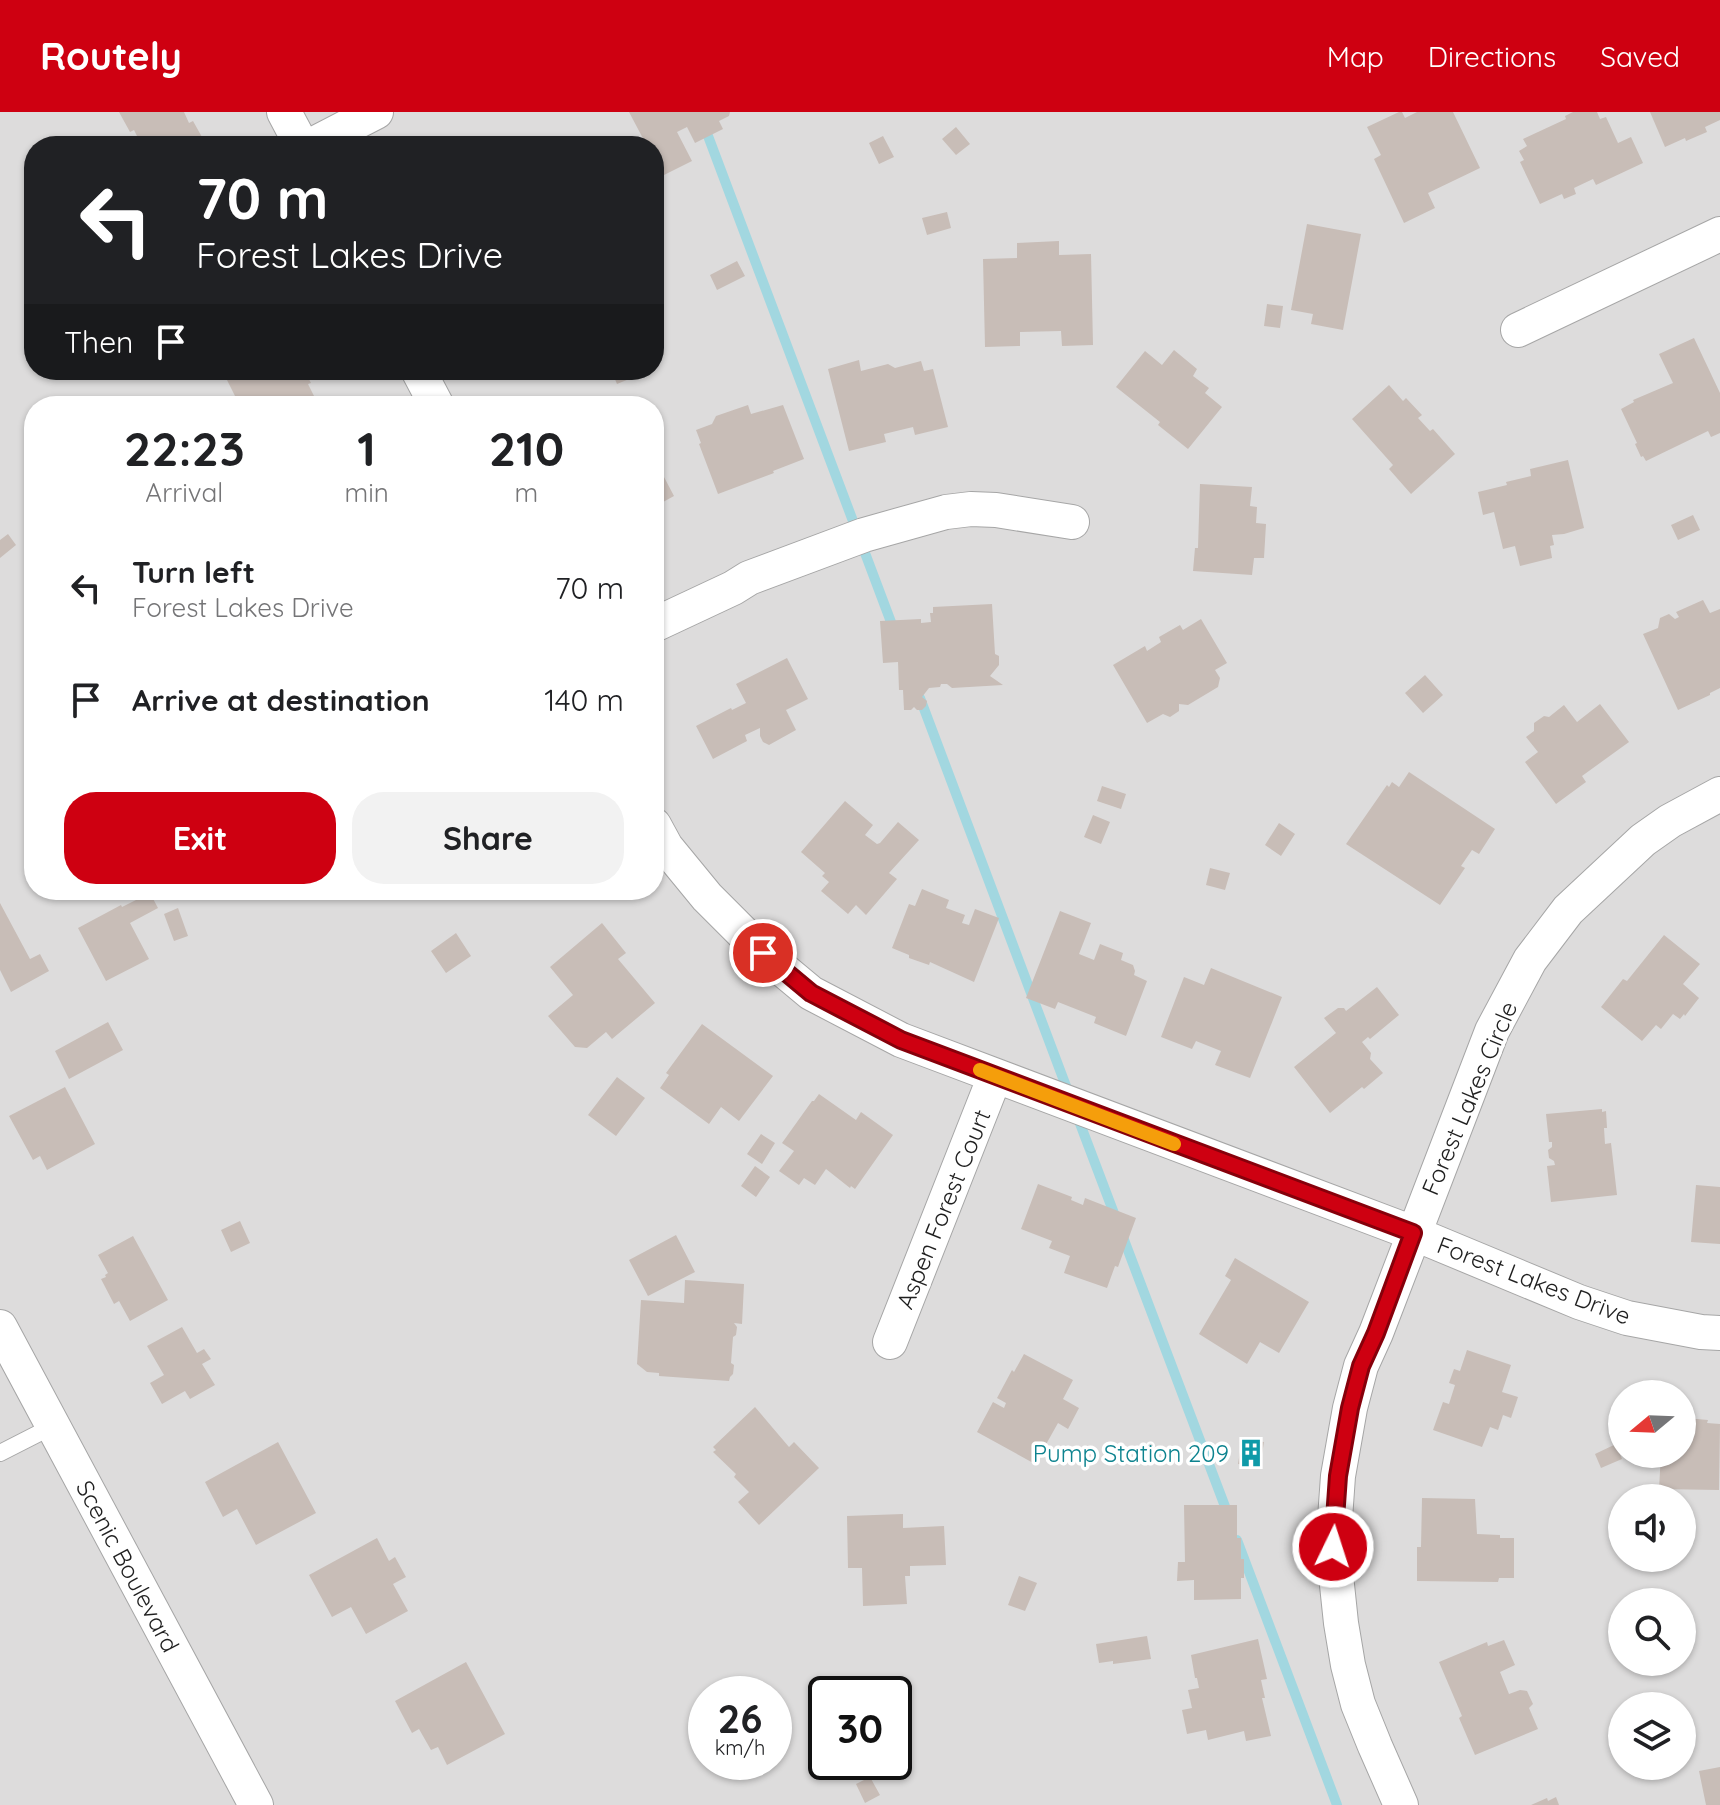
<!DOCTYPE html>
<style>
:root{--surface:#fff;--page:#f2f2f2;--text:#202124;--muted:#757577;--accent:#ce0011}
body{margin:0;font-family:Quicksand,sans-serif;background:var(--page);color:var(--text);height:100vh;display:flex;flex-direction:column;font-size:30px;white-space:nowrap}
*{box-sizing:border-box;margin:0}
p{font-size:26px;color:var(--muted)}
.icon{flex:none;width:44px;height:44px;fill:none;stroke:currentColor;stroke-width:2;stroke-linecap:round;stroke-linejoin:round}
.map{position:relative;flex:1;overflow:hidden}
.details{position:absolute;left:24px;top:284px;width:640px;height:504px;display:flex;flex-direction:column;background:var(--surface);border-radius:32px;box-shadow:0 2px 6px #0004}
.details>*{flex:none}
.hud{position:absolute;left:24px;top:24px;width:640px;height:244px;border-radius:32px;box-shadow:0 2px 6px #0004;background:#202124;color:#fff;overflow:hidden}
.needle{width:52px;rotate:251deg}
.fabs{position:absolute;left:1608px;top:1268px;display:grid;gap:16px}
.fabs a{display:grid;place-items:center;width:88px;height:88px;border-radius:50%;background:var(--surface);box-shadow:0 2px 6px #0004;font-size:40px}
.speed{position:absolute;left:688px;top:1564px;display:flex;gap:16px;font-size:40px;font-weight:700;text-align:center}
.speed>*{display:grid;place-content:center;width:104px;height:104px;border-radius:50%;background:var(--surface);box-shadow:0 2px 6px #0004;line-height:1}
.speed small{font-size:20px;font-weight:400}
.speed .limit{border:4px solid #111;border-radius:12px;background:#fff;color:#111}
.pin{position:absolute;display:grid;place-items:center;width:68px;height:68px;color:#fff;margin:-34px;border:4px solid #fff;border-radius:50%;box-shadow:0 2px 8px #0007}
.me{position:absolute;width:88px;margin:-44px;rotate:4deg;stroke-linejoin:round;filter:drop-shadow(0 0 6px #0008)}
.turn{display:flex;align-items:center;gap:28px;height:168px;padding:0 40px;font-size:36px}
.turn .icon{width:104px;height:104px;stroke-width:2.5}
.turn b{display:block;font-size:56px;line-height:68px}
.then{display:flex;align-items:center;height:76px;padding:0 40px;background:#0003;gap:16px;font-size:30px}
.eta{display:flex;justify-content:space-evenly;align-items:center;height:136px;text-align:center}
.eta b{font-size:48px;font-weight:800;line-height:56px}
.cta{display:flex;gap:16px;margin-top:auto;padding:16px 40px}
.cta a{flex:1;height:92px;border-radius:32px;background:var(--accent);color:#fff;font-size:32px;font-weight:800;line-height:92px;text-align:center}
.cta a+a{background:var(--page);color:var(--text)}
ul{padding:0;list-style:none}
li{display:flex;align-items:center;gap:24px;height:112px;padding:0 40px}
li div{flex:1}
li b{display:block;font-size:30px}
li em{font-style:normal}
header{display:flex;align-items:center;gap:48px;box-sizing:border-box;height:112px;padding:0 40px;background:var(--accent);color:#fff}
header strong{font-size:38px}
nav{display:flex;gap:44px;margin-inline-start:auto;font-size:28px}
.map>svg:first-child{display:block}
</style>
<header>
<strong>Routely</strong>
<nav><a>Map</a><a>Directions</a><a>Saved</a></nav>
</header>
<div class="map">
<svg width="1720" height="1693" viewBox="0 0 1720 1693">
<rect width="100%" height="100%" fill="#f0ebe4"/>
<path fill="#dddcdc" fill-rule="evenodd" d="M0 0H1720V1693H0ZM34 34H654V258H34ZM34 294H654V778H34ZM1622 1282H1682V1342H1622ZM1622 1386H1682V1446H1622ZM1622 1490H1682V1550H1622ZM706 1582H774V1650H706ZM826 1582H894V1650H826ZM1622 1594H1682V1654H1622Z"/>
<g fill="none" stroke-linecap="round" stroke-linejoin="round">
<path stroke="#a2d7e0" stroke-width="10" d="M699 0 894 518
M920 586 1069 982
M1076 1001 1229 1405
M1237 1428 1337 1693"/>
</g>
<path fill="#c8bdb7" d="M119 0H184L189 11 193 9 207 34H142L134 18 130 20Z
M629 0H730L729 4 719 9 723 17 695 31 687 15 677 20 692 49 662 64 654 48V34H647Z
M1399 0H1402L1405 6 1417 0H1453L1480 56 1428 81 1435 96 1404 111 1374 47 1381 43 1367 15Z
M1573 0H1597L1600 7 1606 5 1618 31 1631 25 1643 51 1596 73 1593 67 1574 76 1576 82 1564 87 1562 82 1540 92 1520 50 1524 48 1519 39 1527 34 1523 27 1566 7 1565 4Z
M1650 0H1720V8L1705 15 1707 20 1686 29 1685 26 1665 35Z
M956 15 970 32 956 43 942 27Z
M883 24 894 45 879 52 869 31Z
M947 100 951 116 927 123 922 106Z
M1307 112 1361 122 1343 218 1311 212 1313 202 1291 198Z
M1059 129V143L1091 142 1093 233 1062 234 1061 219 1020 220V234L985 235 983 147 1017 146V131Z
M737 149 745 164 717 178 710 163Z
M1267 192 1283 194 1280 216 1264 214Z
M1694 226 1720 281V321L1711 325 1708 319 1646 349 1643 344 1641 345 1635 332 1637 331 1621 297 1634 290 1633 288 1673 271 1659 242Z
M1174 238 1197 257 1193 264 1209 276 1205 281 1222 295 1188 337 1158 313 1160 310 1116 275 1145 239 1162 253Z
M859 248 861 259 888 252 895 256 921 249 924 259 933 257 948 315 915 323 913 315 884 322 886 330 849 339 828 257Z
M226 258H304L311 271 308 272 317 290 309 294H267L263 285 246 294H240L224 262 227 260Z
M611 258H631L634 265 617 272Z
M1389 273 1403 289 1406 286 1422 303 1418 306 1430 319 1433 317 1455 342 1411 382 1389 357 1393 353 1352 307Z
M748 293 751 302 783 293 804 347 773 359 774 361 718 382 699 332 701 331 696 318 712 312 716 304Z
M654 346 674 384 654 395Z
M1568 348 1584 416 1564 422 1552 423 1554 433 1550 434 1552 446 1520 454 1515 434 1503 437 1494 400 1483 403 1478 380 1507 373 1506 370 1531 364 1530 357Z
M1200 372 1252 375 1250 394 1257 395 1256 411 1266 412 1264 446H1254L1252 463 1193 459 1195 436H1198Z
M1693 403 1700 418 1678 428 1671 413Z
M8 422 16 433 0 446V428Z
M1703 488 1710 501 1720 497V576L1710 581V583L1678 598 1643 522 1658 516 1660 506 1669 502 1675 507 1679 505 1676 500Z
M992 492 995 542 999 544V553L990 564 1003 573 952 576 947 572H941L940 575 929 576 922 585 927 589 926 594 922 598H917L914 595 911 598H904L903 578H899L898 550 883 551 880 509 921 507V511L931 510 930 501H933V495Z
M1201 507 1227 551 1215 558 1220 566 1218 575 1188 593 1179 592V599L1170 605 1163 602 1147 611 1113 553 1145 534 1147 539 1161 530 1159 525 1180 513 1183 518Z
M787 546 808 587 786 598 796 618 769 633 763 630 760 624V616L745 623 747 629 713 647 696 614 731 596 732 598 746 591 736 572Z
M1425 563 1443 583 1423 601 1405 581Z
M1600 592 1629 630 1582 664 1586 670 1556 692 1525 650 1538 640 1526 625 1534 619V611L1544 604 1549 605 1564 593 1577 610Z
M1409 660 1495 717 1479 742 1472 738 1461 754 1465 756 1440 793 1346 732 1387 673 1389 675 1392 670 1399 675Z
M1102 674 1126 682 1121 697 1097 689Z
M845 689 873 713 865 723 877 732 880 731 898 710 919 728 889 761 897 767 866 803 856 793 848 802 821 779 829 770 822 764 825 761 801 740Z
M1093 703 1110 710 1101 732 1084 725Z
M1279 711 1295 722 1281 744 1265 733Z
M1210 756 1230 761 1225 778 1206 773Z
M922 777 949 788 946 796 965 803 962 811 969 813 975 797 999 806 974 870 930 850 929 853 909 846V843L892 836 909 792 915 794Z
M150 781 158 796 130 811 149 847 106 869 78 816 121 793 122 795Z
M0 791 30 847 40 842 49 859 11 880 0 858Z
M178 796 188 824 174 829 164 802Z
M1060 799 1091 811 1079 842 1094 848 1100 832 1123 841 1121 848 1133 853 1135 859 1134 863 1147 869 1126 924 1094 911 1096 905 1058 890 1055 897 1026 886Z
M602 811 626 841 618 847 655 891 612 927 606 920 587 936 575 935 548 904 573 883 550 855Z
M456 821 471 844 446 861 431 839Z
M1664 823 1700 852 1683 872 1699 886 1685 904 1684 902 1680 907 1673 902 1661 917 1656 913 1642 929 1601 895 1623 867 1627 869Z
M1211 856 1282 885 1250 966 1215 953 1221 939 1196 929 1192 937 1161 925 1184 865 1204 873Z
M1377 875 1399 903 1370 927 1368 925 1362 930 1371 941 1370 947 1383 961 1364 977 1362 975 1330 1001 1294 955 1336 921 1324 906 1338 896H1344L1346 899Z
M108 910 123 938 69 967 55 939Z
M702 912 773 964 739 1009 721 995 709 1012 660 976 669 963 666 961Z
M617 965 645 986 616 1024 588 1003Z
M65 975 95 1032 47 1058 40 1044 33 1048 9 1004Z
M819 982 856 1008 861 1000 893 1023 855 1077 851 1074 850 1076 826 1057 815 1073 804 1066 799 1073 779 1059 794 1039 782 1031 812 989H814Z
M1602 997V1000L1606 999 1607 1016H1604L1605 1032 1611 1031 1617 1083 1551 1090 1547 1054 1555 1053 1554 1049 1549 1046 1548 1038 1552 1035V1030H1549L1546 1002Z
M761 1022 775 1031 762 1052 747 1042Z
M755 1054 770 1065 756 1085 741 1074Z
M1038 1072 1072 1085 1071 1088 1083 1093 1085 1086 1136 1106 1118 1155 1115 1154 1107 1176 1064 1161 1070 1144 1049 1136 1052 1129 1021 1117Z
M1696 1073 1720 1075V1132L1691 1130Z
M240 1109 250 1131 231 1140 221 1118Z
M676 1123 695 1160 648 1184 629 1148Z
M133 1124 168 1188 130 1209 119 1189 114 1192 101 1167 106 1165 105 1163 108 1161 98 1143Z
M1235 1146 1309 1190 1279 1241 1260 1230 1247 1252 1199 1222 1231 1168 1225 1164Z
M685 1168 744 1172 742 1212 734 1211 737 1215 736 1223 733 1225 731 1251 734 1253 733 1262 730 1265 729 1269 659 1264V1261L647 1260 637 1252 641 1188 684 1191Z
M182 1215 197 1241 204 1237 211 1247 202 1252 215 1273 190 1287 185 1279 162 1292 150 1271 164 1263 147 1234Z
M1467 1238 1511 1253 1502 1280 1518 1285 1511 1306 1503 1303 1498 1318 1490 1315 1482 1335 1433 1318 1443 1290 1449 1292 1455 1273 1449 1271 1454 1257 1460 1259Z
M1024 1242 1073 1268 1063 1287 1079 1296 1068 1317 1058 1311 1035 1352 977 1320 993 1290 1004 1296 1006 1291 997 1286 1012 1258 1014 1260Z
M755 1295 789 1335 794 1330 819 1356 759 1413 738 1390 749 1380 734 1365 736 1362 713 1340 716 1338 713 1335Z
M1686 1306 1708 1308 1707 1311 1720 1312 1719 1378 1659 1377 1661 1342H1682V1310H1686Z
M1242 1327 1264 1330 1260 1355 1238 1352Z
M278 1330 316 1401 256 1433 237 1397 223 1405 205 1370Z
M1616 1332 1622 1347 1601 1356 1595 1342Z
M1422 1386 1475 1387 1477 1422 1500 1423V1426H1514V1466H1499L1498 1470 1417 1469V1435H1421Z
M1184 1393H1237V1426H1241V1447H1244V1466H1241V1487L1194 1488V1468L1177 1469 1178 1450H1185Z
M903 1402V1416L944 1414 946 1453 910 1454V1464H905L907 1492 863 1494 862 1456H848L847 1404Z
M377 1426 389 1449 395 1445 406 1465 393 1472 408 1499 366 1522 351 1495 332 1505 309 1463Z
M1019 1464 1037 1471 1025 1499 1008 1493Z
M1147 1524 1151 1547 1113 1552V1549L1099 1551 1096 1532Z
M1258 1527 1267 1567 1261 1568 1265 1586H1262L1271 1624 1246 1629 1244 1619 1208 1628 1206 1618 1187 1622 1182 1598 1192 1596 1188 1578 1199 1576 1197 1566H1195L1191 1543Z
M1504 1528 1515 1553 1500 1560 1509 1582 1520 1578 1527 1579 1533 1592 1529 1596 1538 1617 1475 1643 1459 1606 1462 1604 1439 1550 1487 1530 1488 1534Z
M466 1550 505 1622 447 1653 438 1635 431 1638 419 1617 412 1621 395 1589Z
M1720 1655V1693H1706L1699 1659Z
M870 1665 880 1683 865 1691 856 1672Z
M1556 1685 1559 1693H1531L1547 1686 1548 1689Z"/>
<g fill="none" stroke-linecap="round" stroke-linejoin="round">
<defs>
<path id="service" d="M0 1341 53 1314"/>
<path id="minor" d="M284 0 302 34
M310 34 376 0
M1518 218 1720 122
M418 258 437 294
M654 513 733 476 749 466 864 423 946 400 971 397 996 398 1072 410
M654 713 666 735 707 785 763 841 811 881 901 928 1413 1121 1579 1190 1627 1206 1701 1220 1720 1221
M0 1215 256 1693
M890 1230 995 964
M1401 1693 1375 1634 1358 1592 1348 1553 1341 1511 1333 1435 1338 1364 1350 1296 1361 1254 1376 1221 1492 919 1530 848 1568 798 1643 728 1670 709 1720 682"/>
</defs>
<use href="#service" stroke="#a6a6a6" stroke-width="18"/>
<use href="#minor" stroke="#a6a6a6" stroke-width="36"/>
<use href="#service" stroke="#fff" stroke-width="16"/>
<use href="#minor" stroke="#fff" stroke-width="34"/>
</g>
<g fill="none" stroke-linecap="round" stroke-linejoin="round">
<defs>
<path id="route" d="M763 841 811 881 901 928 1413 1121 1376 1221 1361 1254 1350 1296 1338 1364 1333 1435"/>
</defs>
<use href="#route" stroke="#86000b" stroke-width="20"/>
<use href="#route" stroke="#ce0011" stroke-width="14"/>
<path stroke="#f59e0b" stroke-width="14" d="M980 958 1174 1032"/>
</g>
<defs>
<symbol id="building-bare" viewBox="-9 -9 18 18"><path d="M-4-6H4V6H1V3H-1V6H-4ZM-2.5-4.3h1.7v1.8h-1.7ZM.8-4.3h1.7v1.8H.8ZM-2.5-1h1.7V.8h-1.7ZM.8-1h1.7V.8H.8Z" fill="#0f9aa8" stroke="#fff" stroke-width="2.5" paint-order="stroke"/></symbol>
</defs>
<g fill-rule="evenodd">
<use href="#building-bare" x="1231" y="1321" width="40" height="40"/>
</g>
<g text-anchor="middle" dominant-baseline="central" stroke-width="7" stroke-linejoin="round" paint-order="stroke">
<g font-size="24" fill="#1f1f1f" stroke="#fff">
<text transform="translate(1469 986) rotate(-67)">Forest Lakes Circle</text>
<text transform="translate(943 1097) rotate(-68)">Aspen Forest Court</text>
<text transform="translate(1534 1168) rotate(21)">Forest Lakes Drive</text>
<text transform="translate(128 1454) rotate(62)">Scenic Boulevard</text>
</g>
<g font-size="24" fill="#0d838f" stroke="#fff" text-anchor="end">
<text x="1229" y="1341">Pump Station 209</text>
</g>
</g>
</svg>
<div class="fabs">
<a><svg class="needle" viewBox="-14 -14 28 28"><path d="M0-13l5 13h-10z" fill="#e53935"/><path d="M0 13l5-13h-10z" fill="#757577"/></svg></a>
<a><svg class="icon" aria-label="sound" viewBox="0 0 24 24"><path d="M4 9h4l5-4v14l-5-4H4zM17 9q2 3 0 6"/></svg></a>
<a><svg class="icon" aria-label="search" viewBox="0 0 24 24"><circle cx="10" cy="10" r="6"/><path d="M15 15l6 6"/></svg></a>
<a><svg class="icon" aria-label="layers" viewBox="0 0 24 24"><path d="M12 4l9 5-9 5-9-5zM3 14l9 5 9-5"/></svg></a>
</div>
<div class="speed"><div>26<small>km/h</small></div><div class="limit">30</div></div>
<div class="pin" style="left:763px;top:841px;background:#d93025"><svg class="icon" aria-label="arrive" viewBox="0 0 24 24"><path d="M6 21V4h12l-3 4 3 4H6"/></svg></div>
<svg class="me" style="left:1333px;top:1435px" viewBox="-20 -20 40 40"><circle r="17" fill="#ce0011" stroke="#fff" stroke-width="3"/><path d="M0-11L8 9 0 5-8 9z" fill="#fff"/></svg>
<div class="hud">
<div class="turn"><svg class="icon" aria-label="left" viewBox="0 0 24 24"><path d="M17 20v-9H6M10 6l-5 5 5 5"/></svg><div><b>70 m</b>Forest Lakes Drive</div></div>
<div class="then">Then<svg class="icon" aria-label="arrive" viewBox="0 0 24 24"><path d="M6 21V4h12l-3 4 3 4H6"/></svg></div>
</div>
<section class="details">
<div class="eta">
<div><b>22:23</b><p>Arrival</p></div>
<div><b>1</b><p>min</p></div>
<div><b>210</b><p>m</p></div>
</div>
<ul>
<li><svg class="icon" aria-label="left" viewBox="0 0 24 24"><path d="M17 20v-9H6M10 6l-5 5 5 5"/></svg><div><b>Turn left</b><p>Forest Lakes Drive</p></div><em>70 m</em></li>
<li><svg class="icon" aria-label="arrive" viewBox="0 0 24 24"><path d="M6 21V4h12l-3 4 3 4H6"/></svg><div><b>Arrive at destination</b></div><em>140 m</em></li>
</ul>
<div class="cta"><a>Exit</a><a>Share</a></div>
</section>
</div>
